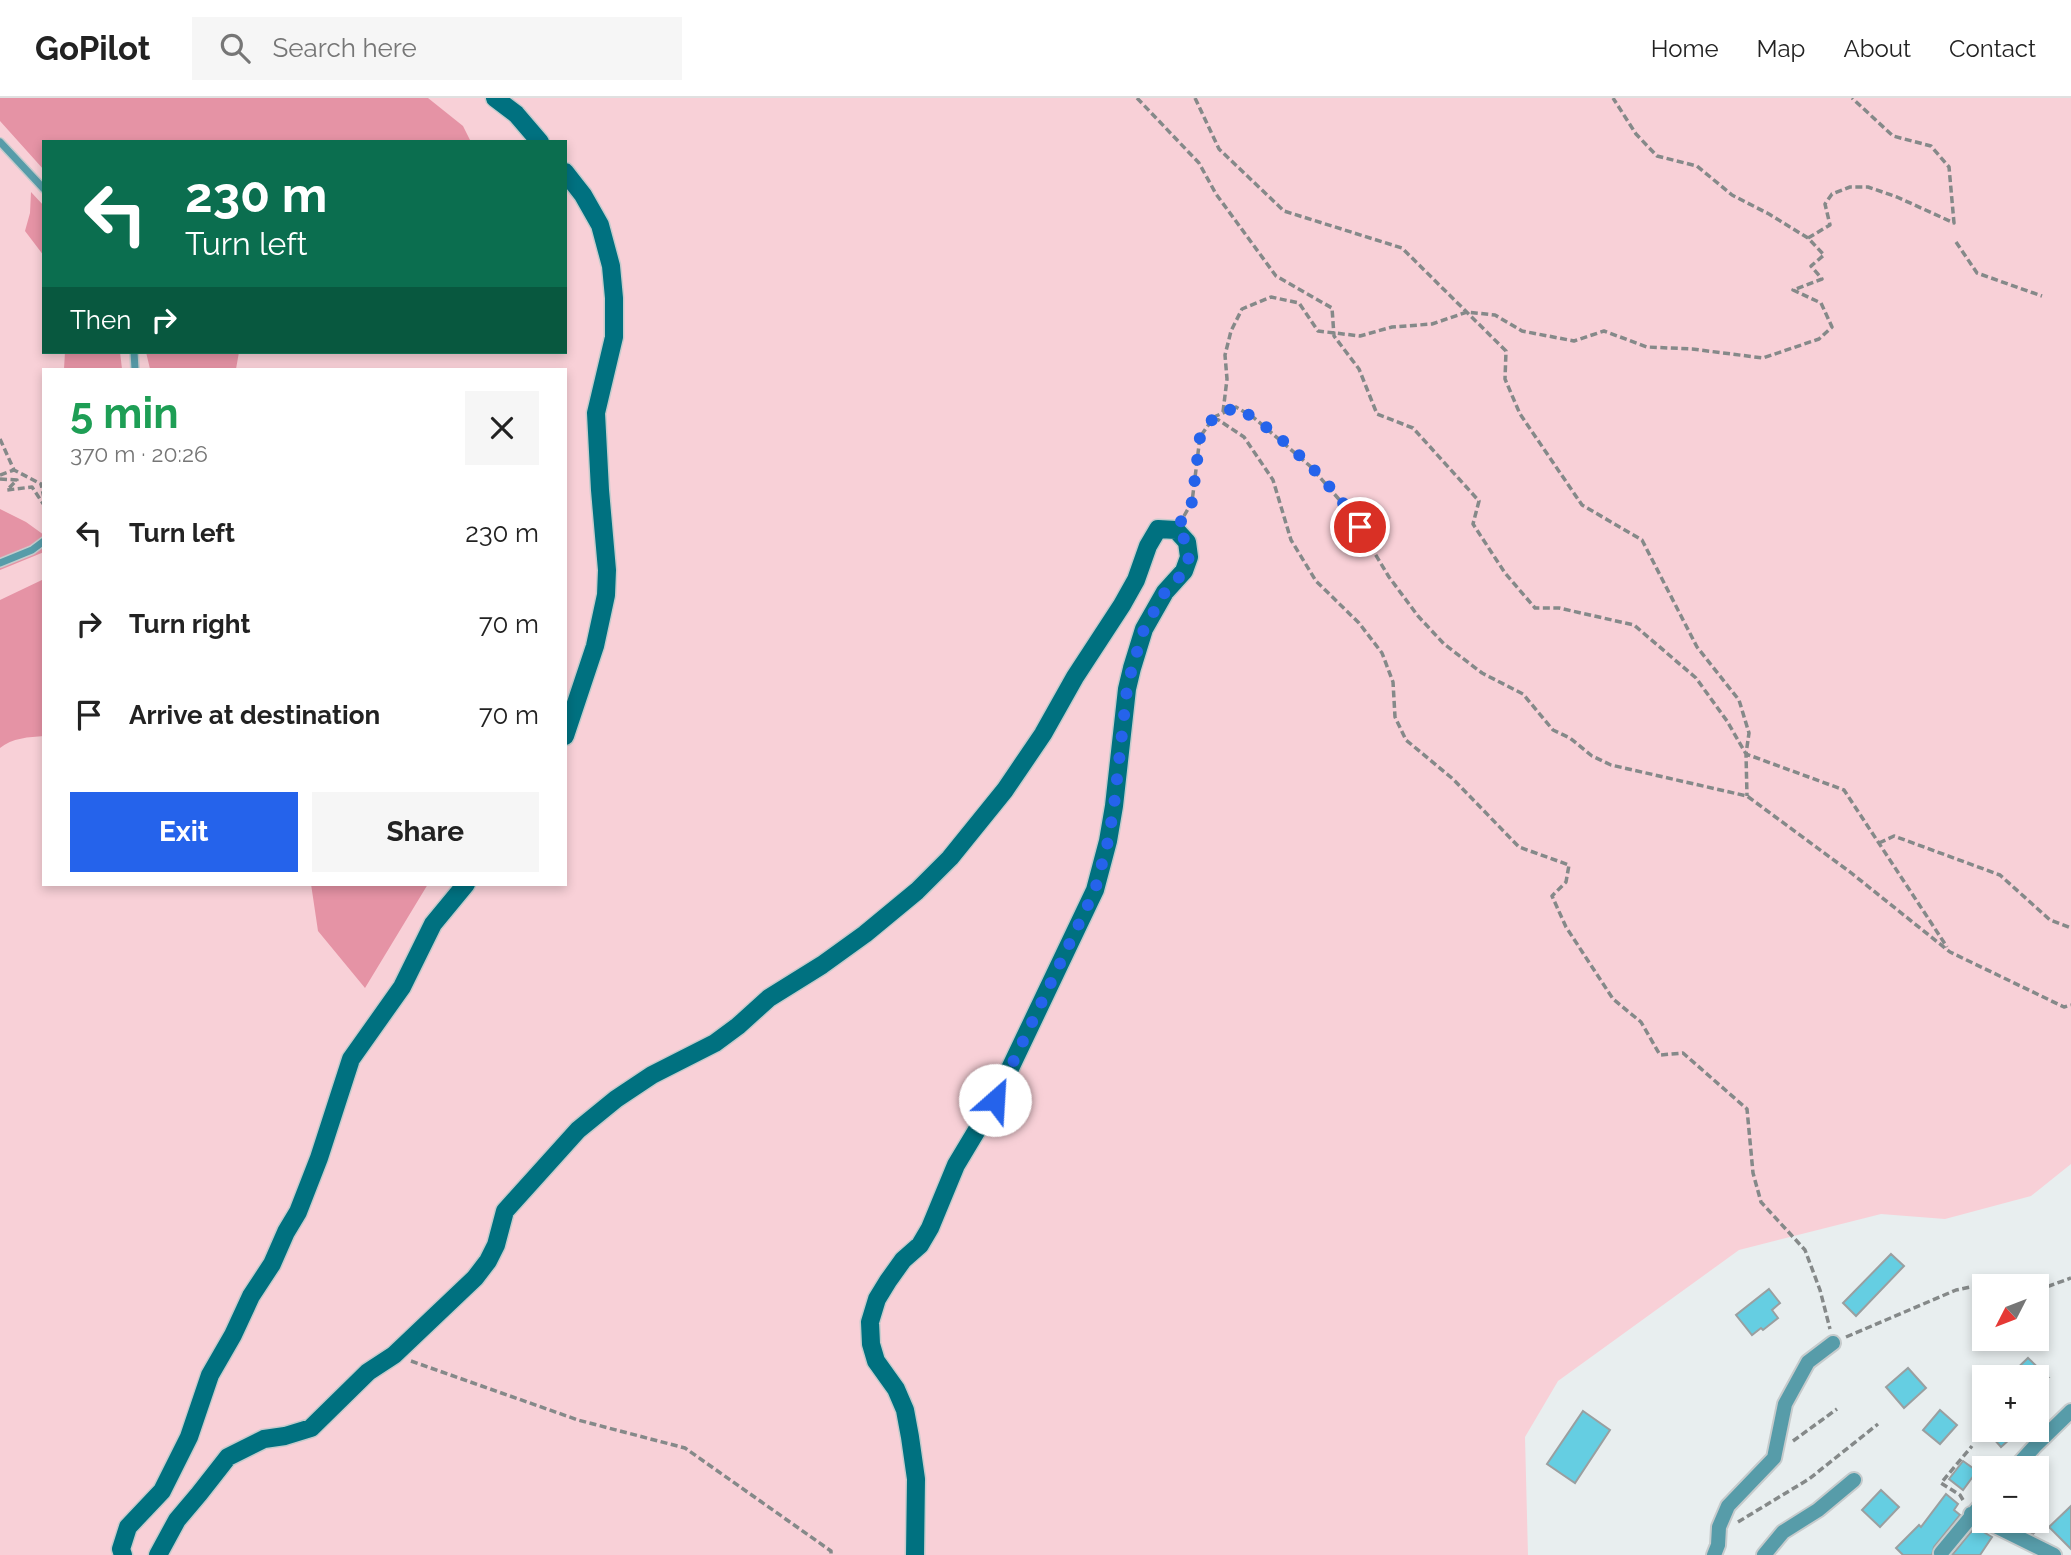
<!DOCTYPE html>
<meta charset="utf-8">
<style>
:root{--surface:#fff;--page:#f6f6f6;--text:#222;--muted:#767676;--line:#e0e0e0;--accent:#2563eb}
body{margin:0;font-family:Raleway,sans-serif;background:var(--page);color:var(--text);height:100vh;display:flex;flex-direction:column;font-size:26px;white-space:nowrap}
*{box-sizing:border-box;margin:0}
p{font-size:23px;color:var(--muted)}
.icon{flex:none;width:38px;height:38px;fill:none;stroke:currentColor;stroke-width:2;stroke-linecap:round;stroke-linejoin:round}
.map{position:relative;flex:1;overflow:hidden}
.details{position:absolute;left:42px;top:270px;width:525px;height:518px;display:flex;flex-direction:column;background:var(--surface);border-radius:0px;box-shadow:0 4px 10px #0003}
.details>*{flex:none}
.hud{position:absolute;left:42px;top:42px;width:525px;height:214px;border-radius:0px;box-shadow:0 4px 10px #0003;background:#0b6e4f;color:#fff;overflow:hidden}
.needle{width:46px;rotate:228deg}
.controls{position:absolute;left:1972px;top:1176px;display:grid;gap:14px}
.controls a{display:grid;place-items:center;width:77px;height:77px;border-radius:0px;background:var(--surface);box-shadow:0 4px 10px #0003;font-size:35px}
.pin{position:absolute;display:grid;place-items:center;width:60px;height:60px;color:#fff;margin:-30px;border:4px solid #fff;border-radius:50%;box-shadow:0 2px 7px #0007}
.me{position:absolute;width:77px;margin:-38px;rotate:26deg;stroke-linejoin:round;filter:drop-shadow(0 0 5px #0008)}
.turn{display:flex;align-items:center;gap:24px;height:147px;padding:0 28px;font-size:32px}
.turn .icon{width:91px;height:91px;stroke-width:2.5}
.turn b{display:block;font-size:49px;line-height:60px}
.then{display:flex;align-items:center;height:66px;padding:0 28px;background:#0003;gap:14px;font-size:26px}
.round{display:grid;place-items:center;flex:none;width:74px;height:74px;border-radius:0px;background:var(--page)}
.overview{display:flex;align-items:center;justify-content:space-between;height:119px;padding:0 28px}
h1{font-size:42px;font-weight:700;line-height:52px;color:#1e9e55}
.cta{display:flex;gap:14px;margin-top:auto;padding:14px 28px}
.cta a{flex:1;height:80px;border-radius:0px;background:var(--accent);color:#fff;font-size:28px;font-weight:700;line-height:80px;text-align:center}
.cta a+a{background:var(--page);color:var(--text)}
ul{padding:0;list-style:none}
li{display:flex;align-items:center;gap:21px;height:91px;padding:0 28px}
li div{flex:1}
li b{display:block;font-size:26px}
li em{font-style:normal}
header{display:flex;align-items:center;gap:42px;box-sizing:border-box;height:98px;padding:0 35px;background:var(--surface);border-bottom:2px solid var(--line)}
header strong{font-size:33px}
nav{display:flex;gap:38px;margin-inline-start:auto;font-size:24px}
.search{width:490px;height:63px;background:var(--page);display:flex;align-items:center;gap:18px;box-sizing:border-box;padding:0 24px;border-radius:0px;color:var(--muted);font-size:26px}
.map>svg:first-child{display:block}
</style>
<header>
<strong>GoPilot</strong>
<div class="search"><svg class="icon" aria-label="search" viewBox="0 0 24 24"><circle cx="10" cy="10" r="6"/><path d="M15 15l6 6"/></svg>Search here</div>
<nav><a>Home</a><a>Map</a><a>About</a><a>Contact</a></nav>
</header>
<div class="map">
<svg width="2071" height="1457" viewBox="0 0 2071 1457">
<rect width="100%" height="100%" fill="#e8eeef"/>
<path fill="#f8d0d7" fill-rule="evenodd" d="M0 0H2071V1066L2031 1098 1945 1121 1881 1116 1739 1152 1558 1283 1525 1339 1528 1457H0ZM44 44H565V254H44ZM44 271H565V786H44Z"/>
<path fill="#e593a5" d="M0 0H428L463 28 471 44H44V72L0 23Z
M31 94 44 108V158L25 133 30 115Z
M65 254H120L122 271H64Z
M146 254H239L236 271H150Z
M0 411 26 424 44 437V454L0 472Z
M44 481V638C29 639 12 640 0 650V502Z
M311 786H428L365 890 318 833Z"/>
<path fill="#65cee2" stroke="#9a9fa0" stroke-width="2" d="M1891 1156 1904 1168 1856 1218 1843 1205Z
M1769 1191 1780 1205 1772 1212 1778 1220 1763 1232 1761 1230 1752 1237 1736 1217Z
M2028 1260 2048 1279H2008Z
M1908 1270 1926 1290 1904 1310 1886 1289Z
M1940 1312 1957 1327 1940 1346 1923 1332Z
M1583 1313 1610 1332 1575 1385 1547 1366Z
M1986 1332H2020L2001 1349Z
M1963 1363 1977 1373 1963 1392 1949 1381Z
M1881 1392 1899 1409 1880 1429 1862 1412Z
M1946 1396 1958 1406 1954 1412 1960 1417 1934 1449 1932 1457H1903L1896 1450 1919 1427 1921 1429Z
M2071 1408V1451L2049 1429Z
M2012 1423H2046L2033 1436 2017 1428Z
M1975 1429 1992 1439 1980 1457H1952Z"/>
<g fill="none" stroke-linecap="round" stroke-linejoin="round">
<defs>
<path id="lane" d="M0 44 44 91
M134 254 135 271
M0 465 32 452 44 443"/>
<path id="street" d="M2015 1370 2035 1348 2071 1313
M1971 1416 2054 1457
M1941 1455 1984 1403
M1714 1457 1718 1447 1719 1429 1728 1408 1774 1360 1785 1306 1808 1264 1833 1245
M1764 1457 1783 1434 1818 1412 1854 1382"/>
<path id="secondary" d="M495 0 516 16 540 44
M565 74 583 97 600 127 611 168 614 200V239L596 315 600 392 607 472 606 497 595 548 565 638
M123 1457 121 1451 128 1429 162 1393 189 1339 210 1277 233 1237 251 1198 272 1166 286 1134 298 1114 319 1060 351 961 402 889 433 826 466 786
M158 1457 177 1422 199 1396 228 1359 264 1341 285 1338 311 1330 368 1274 394 1257 475 1180 488 1163 496 1147 505 1113 578 1032 616 1001 652 977 715 945 738 928 769 900 822 867 865 836 917 793 950 760 1005 692 1043 636 1075 579 1122 507 1136 482 1148 448 1158 431 1176 432 1187 444 1189 459 1184 473 1165 494 1144 531 1132 570 1127 591 1114 708 1108 743 1095 792 995 1002 956 1067 930 1130 920 1147 903 1162 888 1183 877 1201 870 1224 871 1246 876 1263 896 1291 905 1312 910 1339 916 1381 915 1457"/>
</defs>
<use href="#lane" stroke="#c6cbcc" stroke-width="10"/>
<use href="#street" stroke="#c6cbcc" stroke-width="18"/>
<use href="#secondary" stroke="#c6cbcc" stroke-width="21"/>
<path stroke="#858989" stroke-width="3.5" stroke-dasharray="7 3.5" stroke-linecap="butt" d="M1137 0 1199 65 1216 96 1276 178 1332 210 1334 238 1359 271 1377 316 1413 330 1479 403 1473 426 1505 475 1535 510H1559L1634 527 1696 580 1727 623 1746 656 1747 698
M1195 0 1219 51 1284 113 1402 150 1506 253 1505 281 1520 316 1582 407 1642 442 1697 549 1739 602 1749 635 1746 656 1844 692 1947 849
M1808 140 1830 127 1825 106 1832 96 1850 89H1868L1897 99 1954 125 1949 69 1931 48 1893 38 1852 0
M1956 144 1977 175 2042 198
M1223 314 1227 281 1225 257 1231 233 1242 211 1271 199 1299 205 1318 233 1360 238 1392 229 1432 226 1467 214 1495 217 1522 233 1574 243 1604 233 1647 249 1692 251 1763 260 1819 241 1832 229 1821 205 1793 192 1822 181 1811 168 1824 157 1808 140 1769 116 1732 97 1697 68 1657 58 1636 36 1613 0
M1214 319 1244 339 1273 382 1291 442 1316 483 1359 525 1382 555 1393 584 1395 619 1406 642 1453 681 1519 749 1569 767 1566 784 1552 798 1566 829 1613 901 1641 924 1660 957 1683 955 1747 1011 1753 1075 1761 1104 1805 1152 1820 1192 1830 1231
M0 341 14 372 41 386
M0 377 14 372
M0 381 17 382 7 392 32 389 44 407
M44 387 41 386 44 400
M1184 418 1192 404 1200 339 1214 319 1236 309 1253 319 1310 368 1350 414 1389 479 1418 518 1444 546 1482 575 1523 596 1553 632 1570 640 1592 658 1611 667 1747 698 1850 774 1950 854 2064 909 2071 907
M1879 745 1894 738 2000 777 2050 822 2071 830
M2037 1188H2049L2071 1180
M1846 1239 1956 1192 1985 1186 2019 1188
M411 1263 578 1322 685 1350 831 1453V1457
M1793 1343 1837 1311
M1963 1402 1960 1397 1941 1385 1972 1348
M1738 1424 1809 1381 1878 1326"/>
<use href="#lane" stroke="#579ca9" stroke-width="7"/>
<use href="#street" stroke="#579ca9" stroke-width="14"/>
<use href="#secondary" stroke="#007180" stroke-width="18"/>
</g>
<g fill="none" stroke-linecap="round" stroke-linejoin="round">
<path stroke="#2563eb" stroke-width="12" stroke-dasharray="0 21.6" d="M995 1002 1095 792 1108 743 1114 708 1127 591 1132 570 1144 531 1165 494 1184 474 1189 459 1187 444 1176 432 1192 404 1200 339 1214 319 1236 309C1281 335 1332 385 1360 429"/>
</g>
</svg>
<div class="controls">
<a><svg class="needle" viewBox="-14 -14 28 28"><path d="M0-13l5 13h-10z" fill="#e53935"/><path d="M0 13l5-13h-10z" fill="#767676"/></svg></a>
<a>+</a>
<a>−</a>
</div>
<div class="pin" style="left:1360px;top:429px;background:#d93025"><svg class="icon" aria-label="arrive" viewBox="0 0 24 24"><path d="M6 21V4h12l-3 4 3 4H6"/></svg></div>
<svg class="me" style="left:995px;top:1002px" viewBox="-20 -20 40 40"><circle r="19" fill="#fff"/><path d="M0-13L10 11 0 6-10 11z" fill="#2563eb"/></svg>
<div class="hud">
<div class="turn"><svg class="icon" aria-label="left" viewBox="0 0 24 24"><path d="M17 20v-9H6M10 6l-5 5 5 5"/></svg><div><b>230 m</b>Turn left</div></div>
<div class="then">Then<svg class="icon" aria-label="right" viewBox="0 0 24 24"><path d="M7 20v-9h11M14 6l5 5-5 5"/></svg></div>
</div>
<section class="details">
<div class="overview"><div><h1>5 min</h1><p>370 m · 20:26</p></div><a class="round"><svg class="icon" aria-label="close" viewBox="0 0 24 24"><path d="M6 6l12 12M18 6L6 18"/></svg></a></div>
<ul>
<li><svg class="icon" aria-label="left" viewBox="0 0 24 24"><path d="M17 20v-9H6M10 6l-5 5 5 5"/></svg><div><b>Turn left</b></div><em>230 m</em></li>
<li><svg class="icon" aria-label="right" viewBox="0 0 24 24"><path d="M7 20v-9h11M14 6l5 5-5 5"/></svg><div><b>Turn right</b></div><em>70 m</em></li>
<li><svg class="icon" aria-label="arrive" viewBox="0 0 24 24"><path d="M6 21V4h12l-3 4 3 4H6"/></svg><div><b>Arrive at destination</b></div><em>70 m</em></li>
</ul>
<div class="cta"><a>Exit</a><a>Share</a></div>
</section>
</div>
